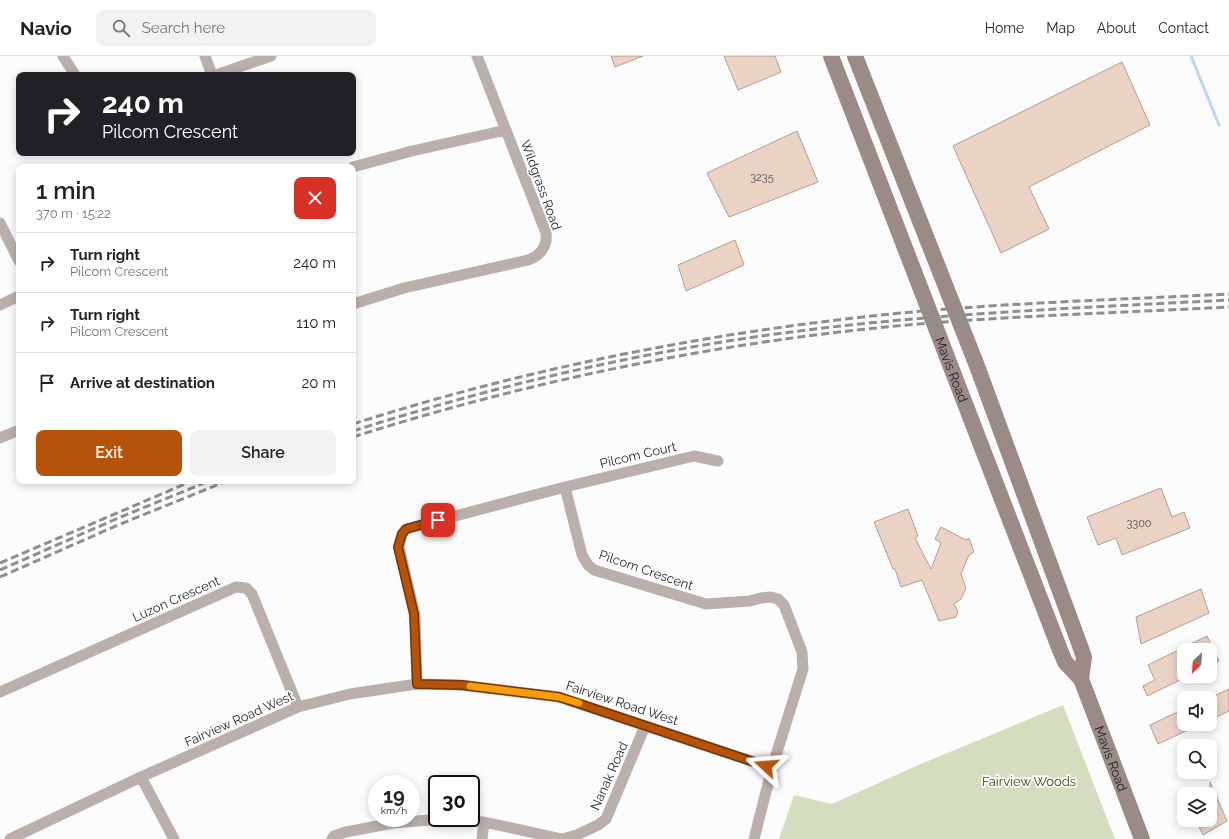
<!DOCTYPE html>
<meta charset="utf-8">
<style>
:root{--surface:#fff;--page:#f2f2f2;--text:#222;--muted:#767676;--line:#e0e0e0;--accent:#b45309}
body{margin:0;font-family:Raleway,sans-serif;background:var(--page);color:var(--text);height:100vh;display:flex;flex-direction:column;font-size:15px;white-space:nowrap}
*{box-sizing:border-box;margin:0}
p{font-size:13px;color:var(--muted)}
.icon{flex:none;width:22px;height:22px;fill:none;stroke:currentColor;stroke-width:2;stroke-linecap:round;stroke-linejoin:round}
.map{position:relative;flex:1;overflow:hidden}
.side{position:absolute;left:16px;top:108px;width:340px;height:320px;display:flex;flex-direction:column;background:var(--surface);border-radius:8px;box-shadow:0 2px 10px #0003}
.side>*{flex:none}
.banner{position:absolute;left:16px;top:16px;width:340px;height:84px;border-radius:8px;box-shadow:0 2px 10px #0003;background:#202124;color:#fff;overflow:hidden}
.needle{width:26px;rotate:205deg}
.tools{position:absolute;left:1177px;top:587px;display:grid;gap:8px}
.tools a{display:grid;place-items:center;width:40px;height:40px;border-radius:8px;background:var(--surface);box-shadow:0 2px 10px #0003;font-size:20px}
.speed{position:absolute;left:368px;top:719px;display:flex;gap:8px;font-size:20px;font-weight:700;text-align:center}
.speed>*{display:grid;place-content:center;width:52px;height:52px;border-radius:50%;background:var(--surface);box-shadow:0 2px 10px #0003;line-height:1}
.speed small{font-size:10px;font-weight:400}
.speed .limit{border:2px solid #111;border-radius:6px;background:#fff;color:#111}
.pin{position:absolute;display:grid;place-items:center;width:34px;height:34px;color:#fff;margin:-17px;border-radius:8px;box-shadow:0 2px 6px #0006}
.me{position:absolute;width:44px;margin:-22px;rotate:289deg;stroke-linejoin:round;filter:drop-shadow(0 0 3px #0008)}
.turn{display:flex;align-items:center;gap:14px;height:84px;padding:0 20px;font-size:18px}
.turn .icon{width:52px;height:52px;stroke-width:2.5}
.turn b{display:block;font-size:28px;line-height:34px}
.round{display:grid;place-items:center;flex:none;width:42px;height:42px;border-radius:8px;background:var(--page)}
.summary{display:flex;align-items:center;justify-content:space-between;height:68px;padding:0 20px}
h1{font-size:24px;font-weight:600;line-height:30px}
.cta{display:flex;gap:8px;margin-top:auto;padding:8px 20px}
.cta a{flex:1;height:46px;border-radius:8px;background:var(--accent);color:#fff;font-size:16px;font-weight:600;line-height:46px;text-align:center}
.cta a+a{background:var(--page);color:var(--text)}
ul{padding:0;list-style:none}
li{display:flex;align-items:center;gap:12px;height:60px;padding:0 20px;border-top:1px solid var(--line)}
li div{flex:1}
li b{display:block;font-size:15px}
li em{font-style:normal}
header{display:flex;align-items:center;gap:24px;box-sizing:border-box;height:56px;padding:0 20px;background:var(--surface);border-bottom:1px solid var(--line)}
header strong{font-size:19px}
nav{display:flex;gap:22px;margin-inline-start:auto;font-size:14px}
.search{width:280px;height:36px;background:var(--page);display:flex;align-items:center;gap:10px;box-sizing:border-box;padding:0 14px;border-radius:8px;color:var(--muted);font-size:15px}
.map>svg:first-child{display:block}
</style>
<header>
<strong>Navio</strong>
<div class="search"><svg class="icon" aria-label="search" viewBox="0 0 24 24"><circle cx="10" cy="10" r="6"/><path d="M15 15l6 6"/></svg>Search here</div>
<nav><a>Home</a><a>Map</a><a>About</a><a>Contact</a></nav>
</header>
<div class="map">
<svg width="1229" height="783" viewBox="0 0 1229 783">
<rect width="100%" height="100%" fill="#fcfcfc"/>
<path fill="#d5ddbf" d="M1063 649 1115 783H779L794 739 832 748 916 710Z"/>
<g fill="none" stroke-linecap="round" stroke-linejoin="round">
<path stroke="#bcd8f2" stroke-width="3" d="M1191 0 1219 69"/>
</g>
<path fill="#ead3c4" stroke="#b39d8f" d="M611 0H643L615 11Z
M724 0H775L781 16 738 34Z
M1122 6 1150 69 1029 131 1049 173 1001 197 953 90Z
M797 75 818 126 729 161 707 117Z
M735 184 744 209 686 235 678 209Z
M1161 432 1172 461 1184 456 1190 472 1122 499 1116 482 1098 489 1087 461Z
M908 453 918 480 915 482 931 513 941 487 935 483 941 471 966 484 969 482 974 496 969 499 961 518 966 532 961 543 954 548 958 555 956 561 939 565 922 524 901 531 895 513H893L874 466Z
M1201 533 1209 557 1141 588 1136 561Z
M1207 580 1219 605 1210 610V594H1184V622L1147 640 1143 630 1155 624 1148 609Z
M1229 633V655L1210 664V642Z
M1184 653V668H1201L1158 688 1150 669Z
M1210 726 1227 765 1203 779 1196 764H1210Z"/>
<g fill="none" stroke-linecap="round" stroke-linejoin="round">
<path stroke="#bbafac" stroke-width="11" d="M63 0 75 19
M205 0 212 19
M216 19 271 0
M353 111 412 95 506 74
M0 167 19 205
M353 248 404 232 528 204C540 200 548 190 546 177L477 0
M0 249 19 240
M0 382 19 374
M565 431 582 499 588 509 594 514 706 548 750 545 761 542 771 541 778 543 784 549 802 596 803 613 772 712 754 783
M417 628 415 559 399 491 402 478 406 473 565 431 694 400 718 405
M0 636 236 531 246 532 252 538 298 651
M141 721 174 783
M10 783 141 721 298 651 350 638 417 628 461 629 559 641 772 712
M332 783 334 780 346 776 393 767 442 763 484 766 562 783 577 779 598 769 606 763 645 670
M482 783 484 766"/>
<g stroke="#9b8a86" stroke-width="16">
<path id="s1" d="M831 0 1060 594 1065 606 1081 623 1142 783"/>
<path d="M855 0 977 310 1079 587 1084 601 1081 623"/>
</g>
<path stroke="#8e8d91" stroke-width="3" stroke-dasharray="8 4" stroke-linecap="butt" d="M353 368C525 313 702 278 881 259 997 247 1113 244 1229 238
M353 375C509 325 670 289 832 271 964 256 1097 251 1229 244
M353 381C526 326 705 289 886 271 1000 260 1115 257 1229 251
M0 507 192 425
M0 514 116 463 209 425
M0 521 118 469 227 425"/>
</g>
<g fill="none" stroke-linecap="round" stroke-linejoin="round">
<defs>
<path id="route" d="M438 464 406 473 402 478 398 491 414 558 417 628 461 629 559 641 766 710"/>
</defs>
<use href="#route" stroke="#753606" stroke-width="10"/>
<use href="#route" stroke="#b45309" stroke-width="7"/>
<path stroke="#f59e0b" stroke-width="7" d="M470 630 559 641 579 647"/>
</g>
<g text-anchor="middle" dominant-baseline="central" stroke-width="3.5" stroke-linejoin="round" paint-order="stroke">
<g font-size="11" fill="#524c4e">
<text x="762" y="121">3235</text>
<text x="1139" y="467">3300</text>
</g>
<g font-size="13" fill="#201f27" stroke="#fff">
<text transform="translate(541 129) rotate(70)">Wildgrass Road</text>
<text stroke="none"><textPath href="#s1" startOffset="336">Mavis Road</textPath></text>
<text transform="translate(638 399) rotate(-13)">Pilcom Court</text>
<text transform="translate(646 514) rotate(19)">Pilcom Crescent</text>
<text transform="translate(176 543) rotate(-24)">Luzon Crescent</text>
<text transform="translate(622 647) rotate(18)">Fairview Road West</text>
<text transform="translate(239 663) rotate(-24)">Fairview Road West</text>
<text stroke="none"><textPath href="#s1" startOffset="758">Mavis Road</textPath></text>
<text transform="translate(609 720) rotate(-66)">Nanak Road</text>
</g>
<g font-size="13" fill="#3d460f" stroke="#fff">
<text x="1029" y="725">Fairview Woods</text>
</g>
</g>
</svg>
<div class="tools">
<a><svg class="needle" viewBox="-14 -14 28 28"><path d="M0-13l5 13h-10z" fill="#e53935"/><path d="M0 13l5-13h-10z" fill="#767676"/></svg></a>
<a><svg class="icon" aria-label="sound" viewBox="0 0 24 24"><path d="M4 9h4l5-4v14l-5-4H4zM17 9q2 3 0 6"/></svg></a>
<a><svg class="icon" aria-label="search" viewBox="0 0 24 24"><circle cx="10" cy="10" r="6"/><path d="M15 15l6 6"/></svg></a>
<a><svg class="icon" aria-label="layers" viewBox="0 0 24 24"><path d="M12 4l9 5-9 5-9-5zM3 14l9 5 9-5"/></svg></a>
</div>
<div class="speed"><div>19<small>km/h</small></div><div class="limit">30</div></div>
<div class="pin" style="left:438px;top:464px;background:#d93025"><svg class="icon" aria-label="arrive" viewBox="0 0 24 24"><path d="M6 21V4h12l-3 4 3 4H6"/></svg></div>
<svg class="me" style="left:766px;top:710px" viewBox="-20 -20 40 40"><path d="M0-17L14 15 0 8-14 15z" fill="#b45309" stroke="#fff" stroke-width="4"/></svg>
<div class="banner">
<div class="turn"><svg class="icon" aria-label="right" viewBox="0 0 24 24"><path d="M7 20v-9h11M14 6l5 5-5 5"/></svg><div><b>240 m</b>Pilcom Crescent</div></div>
</div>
<section class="side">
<div class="summary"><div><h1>1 min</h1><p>370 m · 15:22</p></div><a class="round" style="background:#d93025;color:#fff"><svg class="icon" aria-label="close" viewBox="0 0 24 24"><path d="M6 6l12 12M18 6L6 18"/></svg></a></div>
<ul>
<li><svg class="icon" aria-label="right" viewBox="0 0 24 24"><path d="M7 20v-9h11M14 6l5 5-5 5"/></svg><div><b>Turn right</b><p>Pilcom Crescent</p></div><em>240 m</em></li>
<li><svg class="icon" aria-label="right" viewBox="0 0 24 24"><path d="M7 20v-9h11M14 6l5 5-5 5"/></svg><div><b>Turn right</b><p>Pilcom Crescent</p></div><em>110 m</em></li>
<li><svg class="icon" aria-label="arrive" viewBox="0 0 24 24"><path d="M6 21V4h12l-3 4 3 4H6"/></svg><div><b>Arrive at destination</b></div><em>20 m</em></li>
</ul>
<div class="cta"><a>Exit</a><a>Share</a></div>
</section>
</div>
